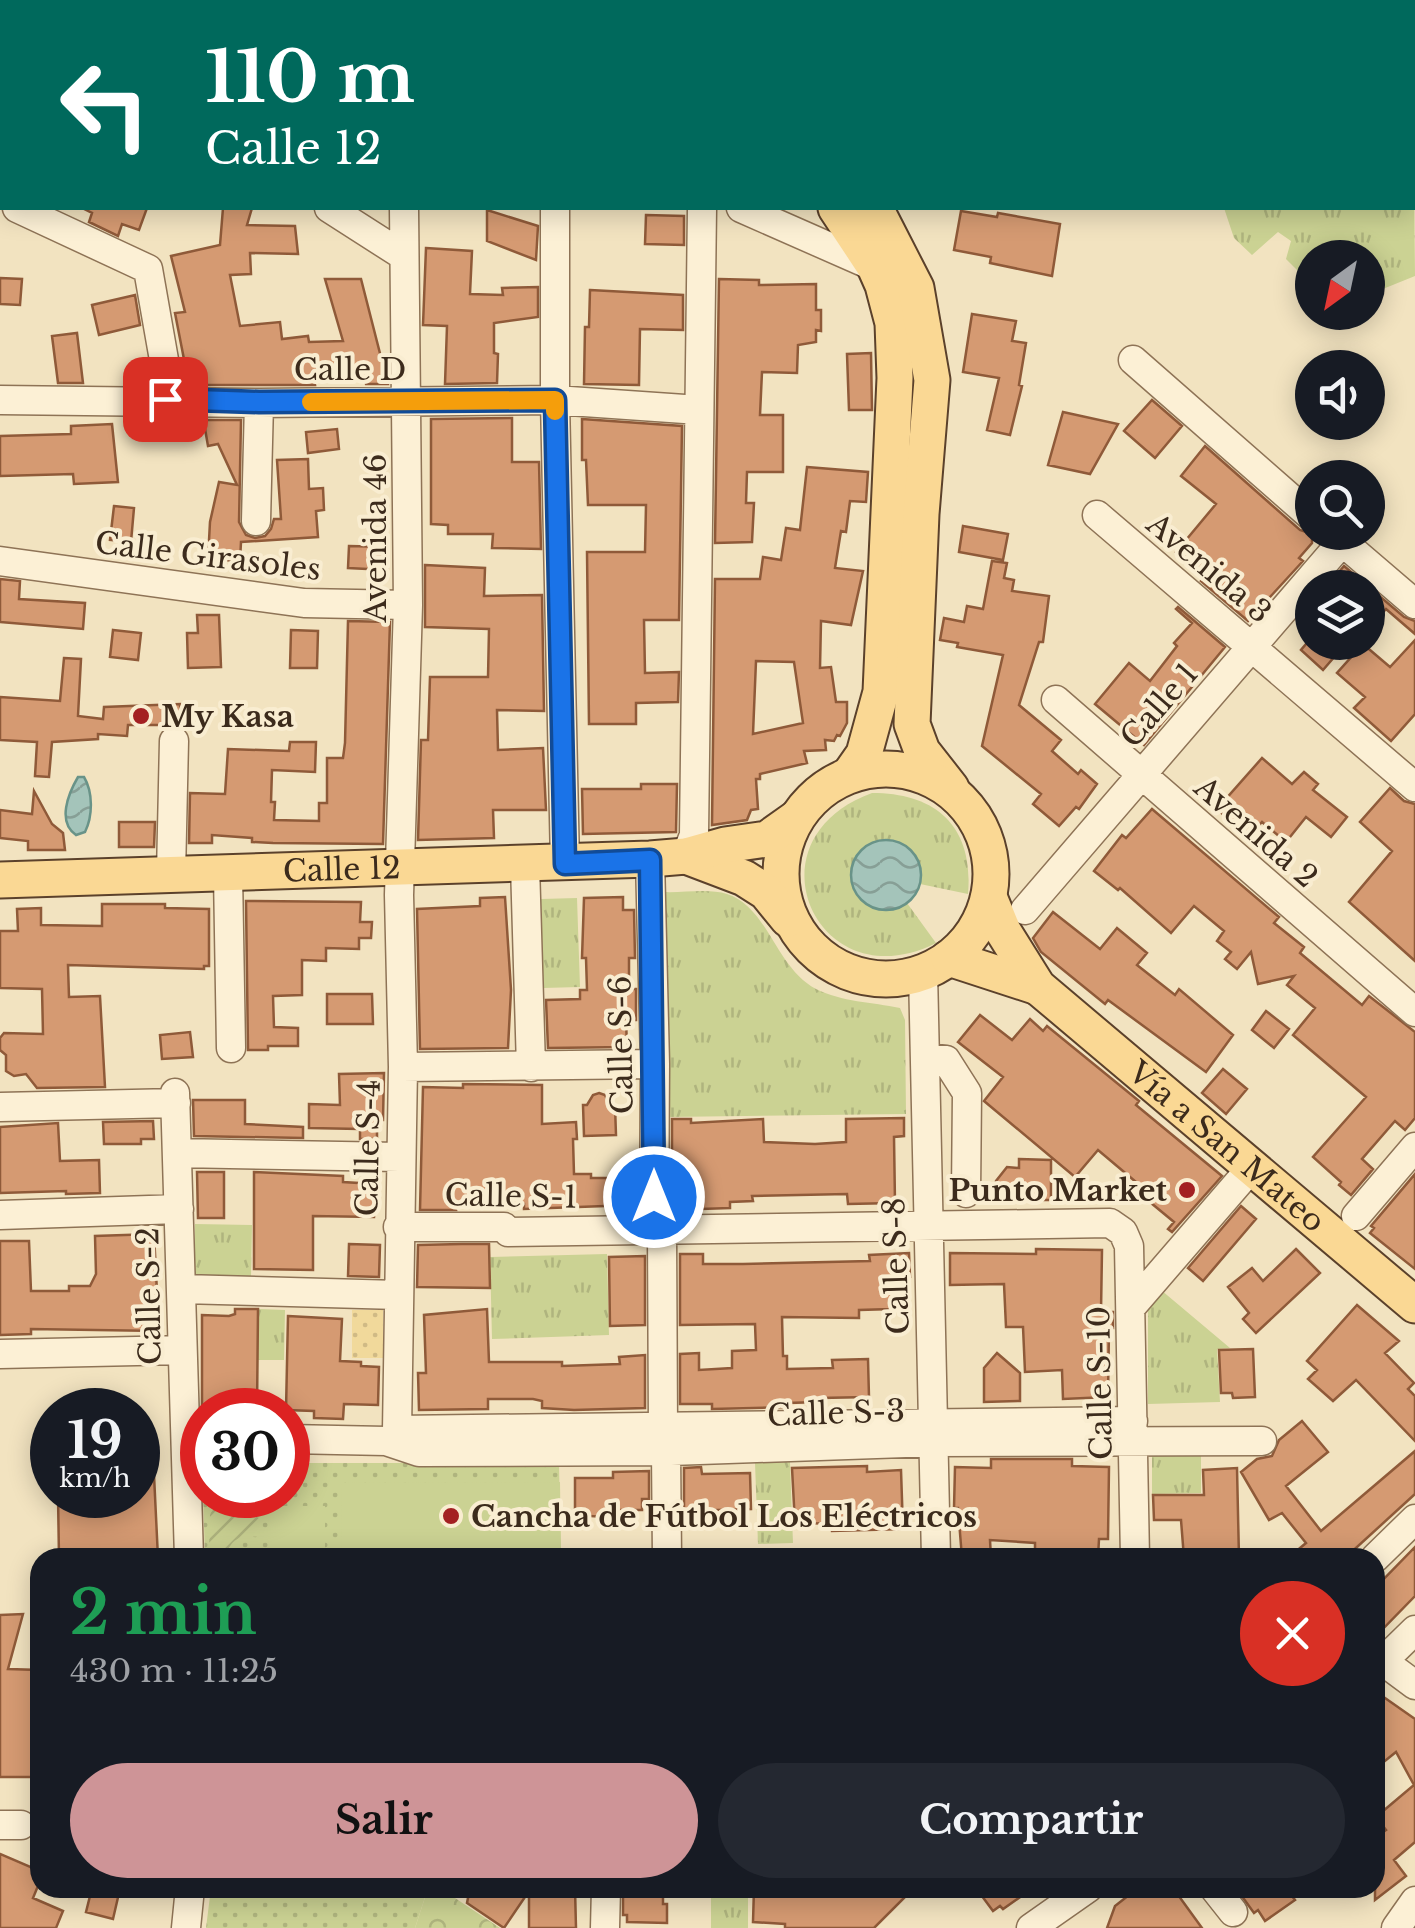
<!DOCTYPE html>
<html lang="es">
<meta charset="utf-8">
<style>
:root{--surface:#171b24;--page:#242831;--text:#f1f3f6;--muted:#9ea1a6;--accent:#ce9497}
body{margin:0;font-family:"Libre Baskerville",serif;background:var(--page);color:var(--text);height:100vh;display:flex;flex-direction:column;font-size:38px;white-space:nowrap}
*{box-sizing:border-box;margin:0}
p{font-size:32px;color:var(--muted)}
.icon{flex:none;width:55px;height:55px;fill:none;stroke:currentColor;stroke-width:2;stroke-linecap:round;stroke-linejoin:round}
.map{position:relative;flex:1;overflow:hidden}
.panel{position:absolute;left:30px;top:1548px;width:1355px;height:350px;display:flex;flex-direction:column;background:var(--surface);border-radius:30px;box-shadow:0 5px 25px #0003}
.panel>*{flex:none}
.banner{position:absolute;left:0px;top:0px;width:1415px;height:210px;box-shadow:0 5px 25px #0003;background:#00695c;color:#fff;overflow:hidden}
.needle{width:65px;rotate:213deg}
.buttons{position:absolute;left:1295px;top:240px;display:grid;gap:20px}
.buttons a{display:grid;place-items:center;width:90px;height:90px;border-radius:50%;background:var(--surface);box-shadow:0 5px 25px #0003;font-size:50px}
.speed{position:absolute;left:30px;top:1388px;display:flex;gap:20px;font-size:50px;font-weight:700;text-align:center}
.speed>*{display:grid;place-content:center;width:130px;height:130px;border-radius:50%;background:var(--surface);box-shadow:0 5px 25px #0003;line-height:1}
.speed small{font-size:25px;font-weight:400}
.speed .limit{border:15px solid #d22;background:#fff;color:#111}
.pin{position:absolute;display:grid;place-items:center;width:85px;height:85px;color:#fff;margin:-42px;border-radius:20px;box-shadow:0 5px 15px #0006}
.me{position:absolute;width:110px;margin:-55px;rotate:0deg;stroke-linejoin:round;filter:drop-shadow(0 0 8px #0008)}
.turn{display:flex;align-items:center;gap:35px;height:210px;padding:0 40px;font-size:45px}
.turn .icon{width:130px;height:130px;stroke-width:2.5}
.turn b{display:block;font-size:70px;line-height:85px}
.round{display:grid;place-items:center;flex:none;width:105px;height:105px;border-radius:52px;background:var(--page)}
.summary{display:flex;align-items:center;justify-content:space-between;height:170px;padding:0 40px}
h1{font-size:60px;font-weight:700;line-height:75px;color:#1e9e55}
.cta{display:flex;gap:20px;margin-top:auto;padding:20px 40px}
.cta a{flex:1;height:115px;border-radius:60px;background:var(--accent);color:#111;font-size:40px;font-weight:700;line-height:115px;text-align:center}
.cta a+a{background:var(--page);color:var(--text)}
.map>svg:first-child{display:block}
</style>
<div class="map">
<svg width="1415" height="1928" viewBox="0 0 1415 1928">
<defs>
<pattern id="grass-tufts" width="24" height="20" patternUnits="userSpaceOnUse" patternTransform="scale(2.5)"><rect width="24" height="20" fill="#cbd293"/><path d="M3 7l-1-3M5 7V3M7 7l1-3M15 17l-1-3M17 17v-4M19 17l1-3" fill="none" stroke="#afb47e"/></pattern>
<pattern id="forest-crowns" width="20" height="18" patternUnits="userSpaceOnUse" patternTransform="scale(2.5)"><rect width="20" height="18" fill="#cbd293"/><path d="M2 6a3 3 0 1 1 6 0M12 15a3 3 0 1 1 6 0" fill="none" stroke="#afb47e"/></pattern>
<pattern id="sand-dots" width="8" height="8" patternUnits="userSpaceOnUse" patternTransform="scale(2.5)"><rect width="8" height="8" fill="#f1d99b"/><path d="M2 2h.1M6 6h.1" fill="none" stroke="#d0ba85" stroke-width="1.8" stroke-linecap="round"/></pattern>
<pattern id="park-dots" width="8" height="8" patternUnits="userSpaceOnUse" patternTransform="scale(2.5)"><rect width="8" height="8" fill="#cbd293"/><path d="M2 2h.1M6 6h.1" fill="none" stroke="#afb47e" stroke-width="1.8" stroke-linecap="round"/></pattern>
<pattern id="garden-furrows" width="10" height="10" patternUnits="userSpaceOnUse" patternTransform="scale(2.5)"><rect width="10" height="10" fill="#cbd293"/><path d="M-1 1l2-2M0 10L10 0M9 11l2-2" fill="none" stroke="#afb47e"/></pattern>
<pattern id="water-waves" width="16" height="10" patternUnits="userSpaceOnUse" patternTransform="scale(2.5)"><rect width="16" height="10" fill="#a4c4ba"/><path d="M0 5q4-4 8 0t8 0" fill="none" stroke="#879f96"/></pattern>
</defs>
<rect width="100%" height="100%" fill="#f2e3c0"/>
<path fill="url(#grass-tufts)" d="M1413 100 1415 276 1368 295V258H1312V278L1302 275 1286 259 1291 241 1278 232 1252 255 1234 238 1224 208H1412Z
M872 793C937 793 974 827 968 894L920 884 907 903 936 943C818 1003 743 840 872 793Z
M664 892C683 893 709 888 727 894 769 908 775 967 816 989 842 1002 872 1002 900 1008L905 1020 906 1114 668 1117Z
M577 898 580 987 543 988 541 899Z
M195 1224 252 1225 251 1277 194 1276Z
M607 1254 609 1335 492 1339 490 1257Z
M1161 1290 1230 1348 1217 1349 1220 1402 1148 1404V1306Z
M259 1309 285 1310 284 1360H258Z
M1201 1455V1493L1152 1494V1456Z
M790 1462 793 1543 758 1544 755 1463Z
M711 1888H748V1928H711Z"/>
<path fill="url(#forest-crowns)" d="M428 1888H440L500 1928H415Z"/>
<path fill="url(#sand-dots)" d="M352 1310H383V1358H352Z"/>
<path fill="url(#park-dots)" d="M202 1462V1495H288V1463H559L561 1557H205Z
M211 1888H428L415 1928H206Z"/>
<path fill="url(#garden-furrows)" d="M227 1502 261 1519 260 1537C240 1535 232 1537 225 1557H215L209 1550 210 1515 214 1506Z"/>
<path fill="#cbd293" d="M560 1482 561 1557H342L341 1483Z
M268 1506H325V1557H269Z"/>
<path fill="url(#water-waves)" stroke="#699388" stroke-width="2.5" d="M78 777H84C93 792 93 816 85 832L76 835C57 822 68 794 78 777Z
M851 875a35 35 0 1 1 70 0a35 35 0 1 1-70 0Z"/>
<path fill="#d59a72" stroke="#8f5a39" stroke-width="2.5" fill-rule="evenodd" d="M82 208H147L139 230 122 224 118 236 89 222 92 213Z
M223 208H252L247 225 295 226 298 254 250 253 251 274 230 275 240 326 280 322 282 339 308 336 309 342 343 341 325 279H361L384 369H388V384H366L359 367 313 371 315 385H189L175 313 185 312 171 256 220 245Z
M487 210 538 226 536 260 487 241Z
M961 211 997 217 998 213 1060 224 1052 276 990 263 991 257 954 250Z
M646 215 684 216V245L645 244Z
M426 248 472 251 470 294 503 295 502 288 538 287V317L494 323V353L498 354 497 383 445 384 447 326 423 325Z
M0 278 22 279 20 305 0 304Z
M719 279 759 280V285L816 284V310H821V331L816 330V342L798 345 797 373 762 372 760 415H783V472H747L746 503H754L752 542 715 543Z
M590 290 683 295V330L640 329 639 385 584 384 585 327H589Z
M135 295 140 325 99 335 92 305Z
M972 314 1016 321 1012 341 1026 343 1019 385 1022 386 1010 435 987 430 999 378 963 372Z
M77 333 83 383H58L52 336Z
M871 353 872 410H849L847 354Z
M1152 400 1182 426 1155 458 1124 431Z
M1063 412 1118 424 1090 474 1048 465Z
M512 418V462H539L541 549 492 548 493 534H448V525L431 524V419Z
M582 419 682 426 679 620H644L645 673 679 672 678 702 636 703V724H589L587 552H645L646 505H588L586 460H582Z
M174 420H241L239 522 246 535 255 538 265 536 271 529 274 519H281L277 460 308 459 309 489 323 488 324 510 316 511 318 537 241 542 240 561 208 559 210 522 219 482 237 485 218 444 208 446 204 423Z
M112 424 118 482 74 484 73 474 0 476V436L71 434V426Z
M337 429 339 449 308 453 306 432Z
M1205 446 1300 530 1312 534V543L1299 558 1303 561 1248 621 1201 581 1205 576 1176 552 1216 504 1181 476Z
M807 467 868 472 866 502 850 501 846 532 841 531 835 568 863 571 851 625 821 621 820 668 831 667 836 702H847V723L840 736 837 735 834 741 825 740 826 750 804 751 807 763 760 774V779H756L758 809 751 810 747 820 712 825 715 579H760L763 557 781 560 786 528 800 530ZM756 661 794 662 803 723 753 734Z
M114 506 134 508 131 542 110 540Z
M963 526 1008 534 1003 560 959 552Z
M349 546 388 547 387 570 348 568Z
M992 561 1007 563 1004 578 1014 580 1012 591 1049 596 1043 642H1039L1019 705 1061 740 1052 751 1078 774 1081 770 1097 784 1079 809 1076 807 1059 826 1033 804 1041 794 982 746 1003 655 957 647 958 643 940 640 944 618 964 622 967 606 983 609Z
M425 565 485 568 484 596 542 595 544 711 497 710 498 750 543 748 546 810H493L494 838 418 840 421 740H428L430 677H488L489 629 425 627Z
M1344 566 1404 617 1415 621V634L1386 609 1379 617 1368 607V588H1345L1334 578Z
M0 579 20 581 19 599 85 603 83 629 0 622Z
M1178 607 1225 647 1144 745 1095 704 1129 663 1150 681 1177 646 1174 643 1192 623 1176 609Z
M197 615H219L221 667 188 668 187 633H198Z
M348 621 390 622 383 844 273 843 252 842V838L212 835V843H189L190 793 225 794 228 749 289 751 290 742H316L315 772 272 770 271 802H275L274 820 319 821V803H327V758H343L345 743Z
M113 630 141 633 138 660 110 657Z
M291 630 318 631 317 668H290Z
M1312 637V642H1320L1335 656 1323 670 1301 650Z
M1415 640V714L1391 741 1354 708 1365 697 1337 673 1363 644 1390 667Z
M64 658 81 659 78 716 103 719 104 707 180 704 181 725H128L127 736 98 734V739L52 742 49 777 35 776 37 742 0 740V697L60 701Z
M1262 758 1292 784 1304 772 1318 784 1313 790 1347 817 1331 837 1306 817 1286 842 1262 822 1248 837 1217 809Z
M641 784H677L676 832 583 834 582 789H641Z
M1390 788 1404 801 1415 804V961L1349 902 1392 851 1360 822Z
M34 791 52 824 63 833 65 850H28V841L0 838V810L32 814Z
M1152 809 1279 917 1274 923 1304 947 1300 953 1362 1005 1369 996 1415 1032V1118L1405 1130 1395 1121 1362 1159 1373 1169 1351 1195 1339 1185 1341 1182 1313 1157 1366 1097 1293 1035 1315 1008 1287 985 1294 976 1258 984 1251 952 1237 969 1225 959 1231 952 1217 941 1224 931 1194 906 1171 933 1120 888 1118 890 1094 871 1122 835 1126 838Z
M119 822H155L154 847H119Z
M505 897 511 990 508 1048 420 1049 417 909 480 906V898Z
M623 897V910H634L635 958H629V989H636V1020H626L627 1047 548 1048 546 1000 580 999V990H587L586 958H582L584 898Z
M246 901 361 902 360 922H372L371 938H359V949L326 948V961L302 960V995L273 996 274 1027 298 1028V1046H268V1050H248Z
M102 904H165V908L209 909V966H204V969L68 965 69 997 100 996 105 1087 37 1088 26 1074 14 1076 6 1071V1055L0 1050V1038L4 1033 43 1034 42 989 0 988V931H18L17 909 41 908V925L102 926Z
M1053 912 1100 949 1117 928 1147 953 1137 965 1175 995 1179 989 1233 1035 1206 1072 1108 1000 1105 1004 1041 952 1033 938Z
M327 994H372L373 1024H327Z
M1266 1011 1289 1029 1274 1048 1252 1030Z
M980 1015 1012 1040 1030 1019 1043 1031 1047 1026 1139 1101 1136 1105 1222 1176 1172 1232 1168 1229 1174 1222 1145 1198 1149 1193 1098 1150 1075 1177 984 1101 1003 1077 958 1042Z
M190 1032 193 1057 162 1059 160 1035Z
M1223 1069 1247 1089 1226 1114 1202 1093Z
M384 1073 383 1120H377V1139H360V1129L309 1128V1104L340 1105 339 1074Z
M463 1084 542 1085V1124L576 1122 577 1139H573L574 1174H591V1178H631L632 1205 524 1209V1204L455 1205 456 1210H420L423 1087 463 1088Z
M599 1093 605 1095 610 1106H615L616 1135 584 1136 583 1105H587L593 1095Z
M193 1100H245V1124L303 1127V1138L194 1136Z
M904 1118V1136L894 1137 895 1203 848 1204 847 1194 752 1196 753 1201 730 1202V1208L701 1209V1201L672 1202V1119H691V1123L763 1119 764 1142 815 1144 846 1142V1119Z
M153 1121 154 1139H141V1144H104L103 1122Z
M58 1123 60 1161 99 1160 100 1193 66 1194V1191L0 1193V1127Z
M1019 1159 1051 1160V1200H995L996 1181 1007 1167 1019 1168Z
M197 1172H224V1218H198Z
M254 1172 343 1176V1182L375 1184 374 1217 313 1216V1270L254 1269Z
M1415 1174V1269L1370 1233 1374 1228 1371 1226Z
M1241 1206 1256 1219 1203 1281 1188 1268Z
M154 1234 159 1331 31 1329V1334L0 1335V1241H29L31 1291H69V1286H90L96 1274 95 1236Z
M349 1244 380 1245 379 1277 348 1276Z
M462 1244H489L490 1288 417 1287 418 1245Z
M1036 1249 1102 1250 1101 1312H1113V1328H1109L1108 1397 1063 1399 1062 1370 1025 1372 1023 1327H1006L1004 1284 950 1285V1253L1036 1254Z
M1296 1249 1320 1273 1256 1333 1243 1319 1249 1313 1228 1287 1252 1268 1263 1281Z
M909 1253 910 1277 901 1278 902 1296H892V1309L859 1310V1318L782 1317 783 1356H787V1369L833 1368 832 1360 868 1359 869 1397 820 1398V1402L787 1403 788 1407 712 1409V1404H680V1354L699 1353V1370L732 1368V1351L756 1350 755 1324 680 1325V1254H703V1264H743L870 1261 869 1255Z
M645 1256V1325L610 1326 609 1257Z
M1357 1305 1399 1341 1385 1353 1414 1383 1408 1389 1415 1396V1441L1356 1380 1333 1401 1308 1379 1317 1370 1307 1361Z
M235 1309H258L257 1410H202V1315L229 1316 235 1314Z
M487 1309 489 1362H562V1366L620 1364 619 1357 645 1355V1408L574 1410 542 1408V1401L533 1399H488V1409L419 1410 418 1373H426L424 1315Z
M288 1316 342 1319 340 1361 361 1362V1366L379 1367 378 1405 344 1404 343 1419 314 1418V1411L286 1410Z
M1253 1349 1255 1397 1233 1398 1232 1393H1221L1219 1350Z
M997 1353 1020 1373V1401L984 1402V1368Z
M1302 1421 1328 1452 1286 1486 1321 1531 1415 1451V1494L1345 1558H1288L1306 1543 1282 1513 1269 1520 1241 1472 1257 1459 1272 1456 1279 1440Z
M991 1459H1072V1466L1109 1467 1108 1539H1099L1098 1558 1035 1555V1543L990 1540 991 1558H962L958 1508H954L955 1467 991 1468Z
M867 1466V1472L901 1470 903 1529 832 1531 831 1523 795 1524 792 1468Z
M701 1467 702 1474 750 1473 751 1509 684 1511V1468Z
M1237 1468 1239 1558H1184L1181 1520H1154L1153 1495H1204L1203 1470Z
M649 1471V1499H642V1510H605V1517L575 1515V1478H613V1472Z
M138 1475H154L158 1558H59L58 1495H138Z
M1415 1547V1596L1375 1637V1594L1380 1589 1377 1586Z
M23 1614 8 1669 40 1670V1777H0V1615Z
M1375 1691 1415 1719V1842L1394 1860 1406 1876 1375 1900V1838L1386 1830 1376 1817 1414 1785 1396 1752 1375 1769Z
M0 1854 40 1871V1881L33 1898 63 1911 56 1928H0Z
M92 1888 119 1893 113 1919 86 1912Z
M470 1888H575L576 1928H529V1891L504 1928 467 1903Z
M623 1888H663V1904H667V1923L627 1922V1915H623Z
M754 1888 787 1889 914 1888 874 1928H785V1924L753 1922Z
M976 1888H1033L1003 1909 1000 1906 993 1911Z
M1138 1888H1173L1202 1928H1107L1115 1906Z
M1236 1888H1286L1295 1900 1265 1921 1258 1910 1254 1913Z"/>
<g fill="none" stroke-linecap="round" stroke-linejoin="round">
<defs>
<path id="minor" d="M7 0 11 2
M273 0 277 2
M408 2V0
M17 208 148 269 167 377 165 399
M329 208 404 256
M555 208V400L565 864
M741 208 875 267
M1133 360 1312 517
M0 400 259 403 555 400 699 410
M1097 515 1415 787
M256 521 259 403
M1331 532 1415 604
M0 561 304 603 408 605
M1056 700 1415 1012
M686 856 694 835 702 208
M650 859 655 1064 654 1230
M525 865 531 1067
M171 874 174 741
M228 874 231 1048
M1025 910 1342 542
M923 972 936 1558
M926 1058 946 1060 967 1093 966 1193
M403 1067 655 1064
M175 1093 189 1558
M0 1107 176 1103
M177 1153 399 1157
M0 1215 179 1209
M1356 1216 1415 1147
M398 1227H504L508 1232 1110 1223 1123 1232 1129 1246 1135 1558
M662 1230 663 1429
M182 1289 398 1295
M1132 1306 1252 1167
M0 1354 182 1350
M397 1430 403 1067 399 895 408 605 404 208
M397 1430 1133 1421
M288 1439 386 1441 419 1452 671 1451 934 1442 1262 1441
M666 1451 667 1558
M1375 1558 1415 1519
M1384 1662 1415 1685
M1375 1669 1415 1630
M0 1825H21
M1214 1888 1233 1912
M186 1928 190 1888
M605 1928 606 1888
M1031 1928 1088 1888
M1396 1928 1415 1901"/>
<g id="major">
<path d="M610 0 613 2"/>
<path d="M658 0 661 2"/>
<path d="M836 208 875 267 883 285 893 323 895 378 881 692 864 754 850 774"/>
<path d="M875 208 916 288 932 380 921 514 912 724 922 751 951 788"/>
<circle cx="886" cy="874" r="105"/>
<path d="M686 856 744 878 766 892 788 919"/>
<path id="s1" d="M0 880 650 859 686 856 725 845 767 839 795 819"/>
<path id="s2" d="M989 897 1003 931 1038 987 1415 1305"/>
<path d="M949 958 1038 987"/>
</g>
</defs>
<use href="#minor" stroke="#8e7356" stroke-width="31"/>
<use href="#major" stroke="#5b412b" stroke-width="39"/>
<use href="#minor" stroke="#fcf0d5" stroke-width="28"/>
<use href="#major" stroke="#fad894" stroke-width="35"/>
</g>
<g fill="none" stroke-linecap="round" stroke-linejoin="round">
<defs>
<path id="route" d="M165 399 259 402 555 400 565 864 650 860 654 1197"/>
</defs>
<use href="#route" stroke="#114b97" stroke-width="25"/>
<use href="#route" stroke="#1a73e8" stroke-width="18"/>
<path stroke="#f59e0b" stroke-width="18" d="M311 402 555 400V411"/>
</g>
<g fill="#a32022" stroke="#f9edd1" stroke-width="4">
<circle cx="141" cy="716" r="10"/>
<circle cx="1187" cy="1190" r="10"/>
<circle cx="451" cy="1516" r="10"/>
</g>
<g text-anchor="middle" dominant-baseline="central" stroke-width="8" stroke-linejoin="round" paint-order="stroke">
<g font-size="30" fill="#3c2b1c" stroke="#f9edd1">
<text x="350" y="369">Calle D</text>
<text transform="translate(375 538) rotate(-90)">Avenida 46</text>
<text transform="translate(208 556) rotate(7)">Calle Girasoles</text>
<text transform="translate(1209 568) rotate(40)">Avenida 3</text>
<text transform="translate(1159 705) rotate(-49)">Calle 1</text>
<text transform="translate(1256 832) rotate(41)">Avenida 2</text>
<text stroke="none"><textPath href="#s1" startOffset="342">Calle 12</textPath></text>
<text transform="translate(621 1045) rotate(-91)">Calle S-6</text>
<text stroke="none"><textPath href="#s2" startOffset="350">Vía a San Mateo</textPath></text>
<text transform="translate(368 1148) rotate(-89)">Calle S-4</text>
<text transform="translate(511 1196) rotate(1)">Calle S-1</text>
<text transform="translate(896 1266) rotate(-92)">Calle S-8</text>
<text transform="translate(149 1296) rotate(-91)">Calle S-2</text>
<text transform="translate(1100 1383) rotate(-91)">Calle S-10</text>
<text transform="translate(836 1413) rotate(-2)">Calle S-3</text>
</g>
<g font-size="30" font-weight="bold" fill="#3c2b1c" stroke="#f9edd1" text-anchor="start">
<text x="161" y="716">My Kasa</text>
<text x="1167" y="1190" text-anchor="end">Punto Market</text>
<text x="471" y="1516">Cancha de Fútbol Los Eléctricos</text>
</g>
</g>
</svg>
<div class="buttons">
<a><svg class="needle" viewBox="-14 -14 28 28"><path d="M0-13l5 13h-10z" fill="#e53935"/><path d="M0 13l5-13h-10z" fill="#9ea1a6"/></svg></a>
<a><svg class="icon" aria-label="sound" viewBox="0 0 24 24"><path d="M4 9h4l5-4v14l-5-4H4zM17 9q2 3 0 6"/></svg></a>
<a><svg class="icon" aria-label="search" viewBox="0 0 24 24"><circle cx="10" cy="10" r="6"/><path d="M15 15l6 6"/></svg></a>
<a><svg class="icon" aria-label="layers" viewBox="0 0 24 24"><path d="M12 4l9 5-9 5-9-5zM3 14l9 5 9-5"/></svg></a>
</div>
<div class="speed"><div>19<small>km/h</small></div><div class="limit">30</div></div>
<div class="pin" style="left:165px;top:399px;background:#d93025"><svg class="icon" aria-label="arrive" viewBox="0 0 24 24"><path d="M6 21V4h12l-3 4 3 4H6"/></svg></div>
<svg class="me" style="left:654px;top:1197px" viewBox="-20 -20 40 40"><circle r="17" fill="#1a73e8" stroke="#fff" stroke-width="3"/><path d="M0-11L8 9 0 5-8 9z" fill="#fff"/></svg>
<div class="banner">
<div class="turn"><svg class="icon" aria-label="left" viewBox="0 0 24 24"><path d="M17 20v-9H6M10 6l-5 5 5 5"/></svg><div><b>110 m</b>Calle 12</div></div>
</div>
<section class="panel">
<div class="summary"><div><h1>2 min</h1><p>430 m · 11:25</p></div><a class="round" style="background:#d93025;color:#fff"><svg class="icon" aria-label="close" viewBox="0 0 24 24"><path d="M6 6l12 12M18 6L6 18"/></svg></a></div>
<div class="cta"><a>Salir</a><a>Compartir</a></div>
</section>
</div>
